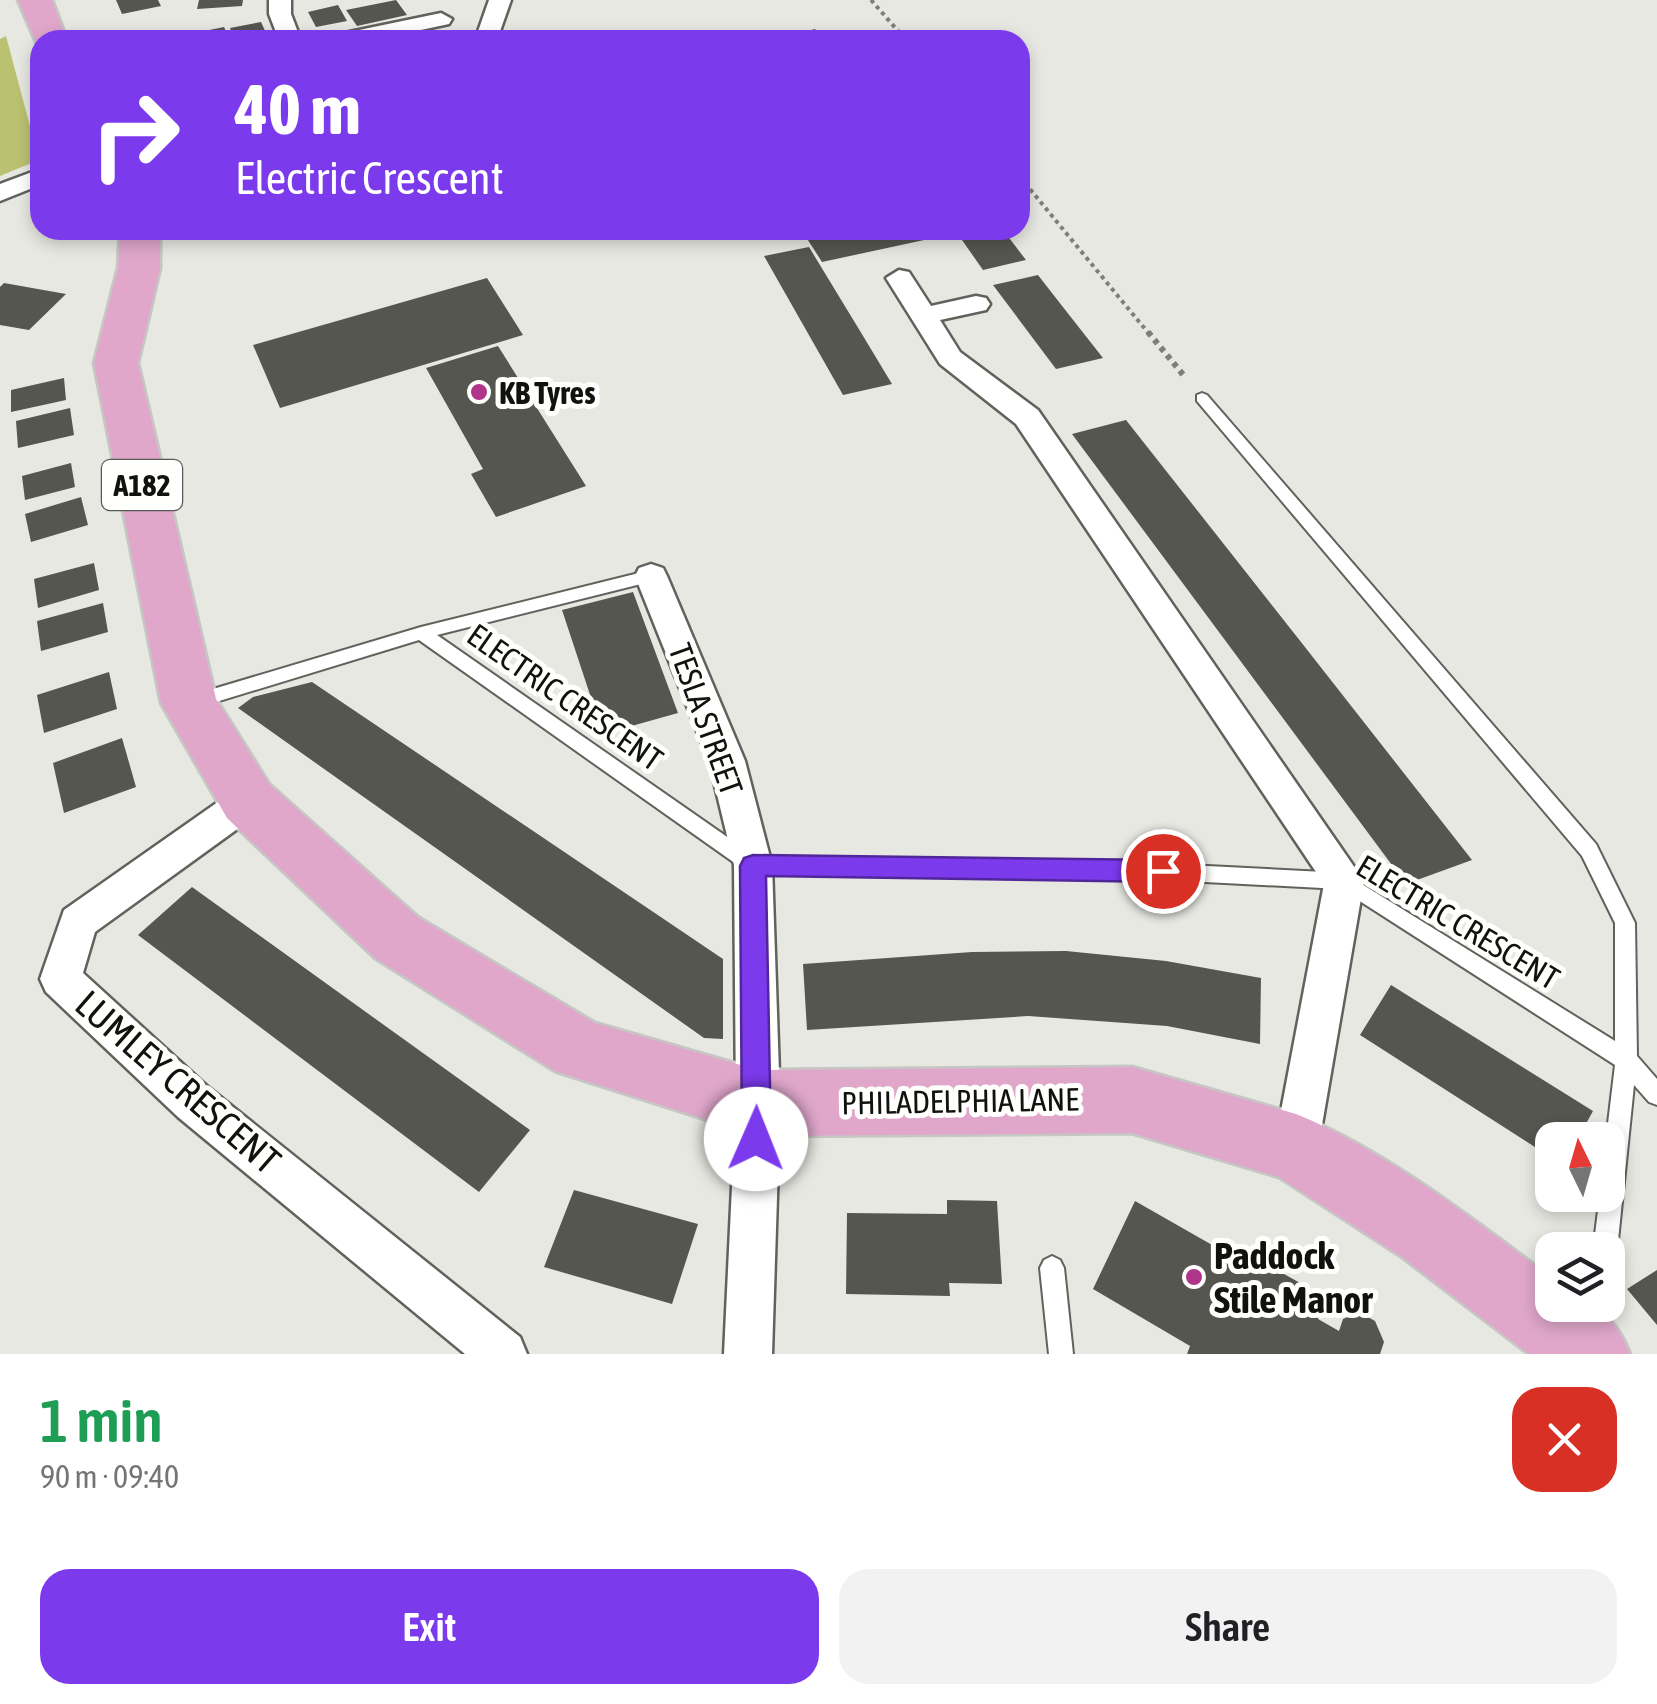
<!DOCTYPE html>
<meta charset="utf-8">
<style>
:root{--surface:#fff;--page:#f2f2f2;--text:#202124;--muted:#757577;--accent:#7c3aed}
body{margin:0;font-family:"Asap Condensed",sans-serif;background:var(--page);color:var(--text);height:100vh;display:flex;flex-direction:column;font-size:38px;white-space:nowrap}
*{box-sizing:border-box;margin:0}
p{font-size:32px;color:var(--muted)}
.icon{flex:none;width:55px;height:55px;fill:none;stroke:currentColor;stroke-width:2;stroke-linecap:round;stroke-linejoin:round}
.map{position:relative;height:1354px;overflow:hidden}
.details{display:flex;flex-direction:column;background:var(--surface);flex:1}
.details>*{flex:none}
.top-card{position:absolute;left:30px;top:30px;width:1000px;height:210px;border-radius:30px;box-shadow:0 5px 15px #0003;background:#7c3aed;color:#fff;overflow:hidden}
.needle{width:65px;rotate:355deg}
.controls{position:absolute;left:1535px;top:1122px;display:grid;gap:20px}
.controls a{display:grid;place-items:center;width:90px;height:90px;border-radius:20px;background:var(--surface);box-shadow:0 5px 15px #0003;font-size:50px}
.pin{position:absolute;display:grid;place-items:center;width:85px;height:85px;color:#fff;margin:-42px;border:5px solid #fff;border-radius:50%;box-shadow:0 2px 10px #0007}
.me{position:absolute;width:110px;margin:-55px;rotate:1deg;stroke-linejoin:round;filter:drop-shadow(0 0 8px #0008)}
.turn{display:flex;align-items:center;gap:35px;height:210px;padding:0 40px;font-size:45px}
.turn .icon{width:130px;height:130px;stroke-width:2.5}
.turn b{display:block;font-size:70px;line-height:85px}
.round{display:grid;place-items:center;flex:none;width:105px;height:105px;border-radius:30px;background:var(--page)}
.summary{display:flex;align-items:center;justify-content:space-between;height:170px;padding:0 40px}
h1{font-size:60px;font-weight:600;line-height:75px;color:#1e9e55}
.primary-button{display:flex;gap:20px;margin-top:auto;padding:20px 40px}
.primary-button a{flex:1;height:115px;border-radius:30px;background:var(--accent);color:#fff;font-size:40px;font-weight:600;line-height:115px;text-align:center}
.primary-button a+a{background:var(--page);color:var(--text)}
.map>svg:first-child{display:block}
</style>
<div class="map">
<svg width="1657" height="1354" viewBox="0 0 1657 1354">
<rect width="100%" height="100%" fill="#e7e8e2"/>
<path fill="#bac271" d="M6 36 39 160 0 176V39Z"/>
<path fill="#555650" d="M116 0H158L161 6 122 14Z
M199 0H243L242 6 197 9Z
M396 0 407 15 357 26 346 10Z
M338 5 347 21 316 27 308 12Z
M261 22 267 35 235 40 230 28Z
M224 27 230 40H176L175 37Z
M815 29 826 40H778V39Z
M838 230H950L952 234 822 262 806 237Z
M955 230H1003L1026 260 983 270Z
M809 247 857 326 892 384 843 395 764 256Z
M1038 275 1059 302 1103 358 1056 369 993 285Z
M487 278 523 335 280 408 253 345Z
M4 283 66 294 29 330 0 325V287Z
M498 346 586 486 496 517 471 474 483 469 426 368Z
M64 378 66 400 11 412V390Z
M70 408 74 435 18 448 16 421Z
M1126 420 1301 642 1472 860 1406 884 1072 434Z
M71 463 75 487 25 500 22 476Z
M81 497 88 525 31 542 25 514Z
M94 563 99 590 38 608 34 579Z
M633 592 678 713 603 734 562 610Z
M103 603 108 632 41 651 37 621Z
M109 672 117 709 44 733 37 695Z
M312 682 723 959V1039L704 1038 238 708 253 697Z
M122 738 136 787 64 813 53 763Z
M192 887 530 1130 479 1192 138 935Z
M1066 951 1166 961 1261 978 1260 1044 1167 1026 1028 1016 807 1030 803 964 972 952Z
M1391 985 1593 1111 1577 1140H1552V1158L1360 1035Z
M574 1190 698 1224 672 1304 544 1267Z
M947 1200 997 1201 1002 1284 949 1283 950 1296 846 1294 847 1213 947 1214Z
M1135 1201 1249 1266 1252 1256 1309 1288 1305 1297 1322 1307 1318 1319 1339 1331 1343 1319 1359 1312 1375 1321 1384 1342 1380 1354H1187L1190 1346 1093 1289Z
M1657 1270V1325L1627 1289Z"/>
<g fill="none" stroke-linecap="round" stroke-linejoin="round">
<defs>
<path id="service" d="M1202 393 1207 395 1596 844 1632 917 1635 923 1637 1056 1657 1079V1105L1649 1102 1634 1085 1617 1250 1613 1258 1608 1261V1250H1593L1600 1195H1608L1606 1140 1615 1065 1341 889 1128 878 753 873 746 871 419 640 193 709 187 707 184 702 187 697 193 695 421 627 651 570 657 572 659 576 657 580 437 635 756 857 1128 862 1344 873 1615 1041V923L1582 856 1197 401V395Z
M1052 1256 1060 1260 1064 1268 1073 1354H1049L1040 1268 1044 1260Z
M1608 1297 1611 1305 1605 1354H1581L1587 1305H1608Z"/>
<path id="minor" d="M269 0H291V14L301 40H279L269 14Z
M489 0H511L497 40H475Z
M441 13 452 19 449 24 374 40H332L335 35Z
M40 169V185L0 201V184Z
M899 270 909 272 931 306 976 296 986 298 990 304 986 310 940 320 960 352 1038 410 1364 881 1318 1148 1312 1163 1296 1170 1280 1163 1274 1148 1324 884 1016 424 940 364 886 278Z
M651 564 663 568 667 576 745 761 772 865 780 1103 772 1354H724L736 1103 734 865 709 761 635 576 639 568Z
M248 786 261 790 267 801 261 812 95 932 83 973 208 1087 520 1337 527 1354H465L178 1117 46 992 40 979 64 910 235 790Z"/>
<path id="primary" d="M18 0H52L67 40H40L38 47Z
M120 230H160V268L138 363 216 699 269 784 419 918 595 1023 758 1070 1132 1067 1296 1114C1385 1150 1475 1221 1552 1278V1305C1597 1305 1613 1312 1630 1354H1529L1402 1257 1279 1177 1132 1133 758 1136 555 1071 375 958 227 818 161 703 94 363 118 268Z"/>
</defs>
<use href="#service" stroke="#61625c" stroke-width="4"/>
<use href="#minor" stroke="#61625c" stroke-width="5"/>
<use href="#primary" stroke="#c6c6c5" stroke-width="5"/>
<path stroke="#7e7f7b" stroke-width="4" stroke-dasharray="4 4" stroke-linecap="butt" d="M871 0 906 40
M1020 177 1150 335"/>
<path stroke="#7e7f7b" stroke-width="6" stroke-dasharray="5 5" stroke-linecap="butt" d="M1148 332 1185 377"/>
<use href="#service" fill="#fff" fill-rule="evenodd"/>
<use href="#minor" fill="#fff" fill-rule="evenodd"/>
<use href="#primary" fill="#e0a7cb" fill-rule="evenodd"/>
</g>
<path fill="#7c3aed" stroke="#51269a" stroke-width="2.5" d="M753 855 1163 860 1172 864 1176 871 1172 879 1163 882 766 876 771 1139 767 1149 756 1153 746 1149 742 1139 740 866 744 858Z"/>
<g fill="#ae3589" stroke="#fffffe" stroke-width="4">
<circle cx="479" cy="392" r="10"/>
<circle cx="1194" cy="1277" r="10"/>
</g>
<g text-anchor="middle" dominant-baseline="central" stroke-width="10" stroke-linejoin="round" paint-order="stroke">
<rect fill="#fffffe" stroke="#585957" stroke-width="2.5" x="102" y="460" width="80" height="50" rx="8"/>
<g font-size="30" font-weight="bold" fill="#11120f">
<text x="142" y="485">A182</text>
</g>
<g font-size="32" font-weight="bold" fill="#11120f" stroke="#fffffe" text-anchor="start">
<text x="499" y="392">KB Tyres</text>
</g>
<g font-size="32" fill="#11120f" stroke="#fffffe">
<text transform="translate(565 697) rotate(35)">ELECTRIC CRESCENT</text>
<text transform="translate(706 719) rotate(70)">TESLA STREET</text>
<text transform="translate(1458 922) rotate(31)">ELECTRIC CRESCENT</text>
<text transform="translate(960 1101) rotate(-1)">PHILADELPHIA LANE</text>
</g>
<g font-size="38" fill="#11120f" stroke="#fffffe">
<text transform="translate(178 1082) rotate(41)">LUMLEY CRESCENT</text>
</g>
<g font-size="38" font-weight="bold" fill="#11120f" stroke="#fffffe" text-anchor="start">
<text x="1214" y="1255">Paddock<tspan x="1214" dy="44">Stile Manor</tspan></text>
</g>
</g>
</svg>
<div class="controls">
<a><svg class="needle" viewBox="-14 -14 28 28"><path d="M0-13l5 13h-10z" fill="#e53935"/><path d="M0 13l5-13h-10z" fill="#757577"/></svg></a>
<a><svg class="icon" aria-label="layers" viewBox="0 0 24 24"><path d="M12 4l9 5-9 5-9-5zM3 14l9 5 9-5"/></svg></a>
</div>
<div class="pin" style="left:1163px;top:871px;background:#d93025"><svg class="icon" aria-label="arrive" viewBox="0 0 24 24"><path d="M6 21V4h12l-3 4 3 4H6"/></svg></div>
<svg class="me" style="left:756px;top:1139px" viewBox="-20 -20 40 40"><circle r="19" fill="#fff"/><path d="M0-13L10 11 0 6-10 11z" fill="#7c3aed"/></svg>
<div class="top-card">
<div class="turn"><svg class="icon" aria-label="right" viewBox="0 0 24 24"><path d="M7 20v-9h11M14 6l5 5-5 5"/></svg><div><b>40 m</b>Electric Crescent</div></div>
</div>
</div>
<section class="details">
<div class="summary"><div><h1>1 min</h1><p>90 m · 09:40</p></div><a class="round" style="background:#d93025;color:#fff"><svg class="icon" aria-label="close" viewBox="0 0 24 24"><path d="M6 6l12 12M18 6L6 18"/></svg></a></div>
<div class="primary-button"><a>Exit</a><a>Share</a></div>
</section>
